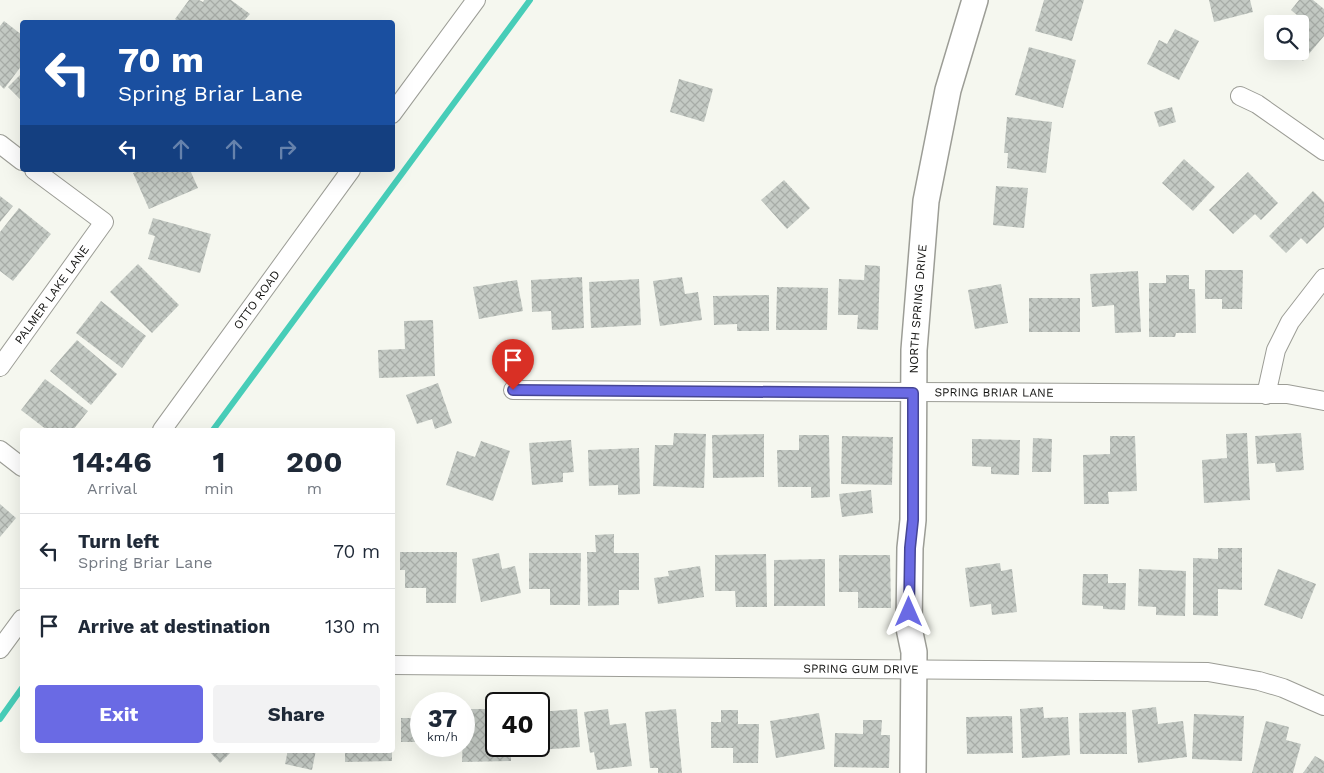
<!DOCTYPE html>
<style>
:root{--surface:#fff;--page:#f2f2f3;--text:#1f2937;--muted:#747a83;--line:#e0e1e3;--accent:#6a6ae4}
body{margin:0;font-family:"Work Sans",sans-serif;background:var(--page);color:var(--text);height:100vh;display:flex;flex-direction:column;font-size:19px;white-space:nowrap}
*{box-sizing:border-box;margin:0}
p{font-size:16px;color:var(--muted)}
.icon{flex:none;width:28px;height:28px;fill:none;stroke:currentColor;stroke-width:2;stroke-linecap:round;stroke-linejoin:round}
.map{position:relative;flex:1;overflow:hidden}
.details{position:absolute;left:20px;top:428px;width:375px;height:325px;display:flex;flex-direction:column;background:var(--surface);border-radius:5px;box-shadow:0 5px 20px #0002}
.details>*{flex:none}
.top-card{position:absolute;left:20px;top:20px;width:375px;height:152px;border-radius:5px;box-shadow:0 5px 20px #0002;background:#1a4fa0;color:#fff;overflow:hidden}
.fabs{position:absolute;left:1264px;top:15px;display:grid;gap:10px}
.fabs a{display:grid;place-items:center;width:45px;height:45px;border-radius:5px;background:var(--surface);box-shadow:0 5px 20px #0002;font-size:25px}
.speed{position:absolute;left:410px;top:692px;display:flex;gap:10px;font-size:25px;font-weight:700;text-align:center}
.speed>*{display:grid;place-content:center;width:65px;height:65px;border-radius:50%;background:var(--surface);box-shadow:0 5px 20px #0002;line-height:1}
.speed small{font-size:12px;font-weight:400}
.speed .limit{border:2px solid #111;border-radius:8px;background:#fff;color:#111}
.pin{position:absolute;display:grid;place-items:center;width:42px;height:42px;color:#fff;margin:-51px -21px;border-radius:50% 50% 50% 0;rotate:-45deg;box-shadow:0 0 5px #0007}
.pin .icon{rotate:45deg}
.me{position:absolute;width:55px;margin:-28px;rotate:0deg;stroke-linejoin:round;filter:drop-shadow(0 0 4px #0008)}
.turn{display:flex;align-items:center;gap:18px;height:105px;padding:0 15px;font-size:22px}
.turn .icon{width:65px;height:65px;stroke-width:2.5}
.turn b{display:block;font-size:35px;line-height:42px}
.lanes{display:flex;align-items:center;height:48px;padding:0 15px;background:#0003;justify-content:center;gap:25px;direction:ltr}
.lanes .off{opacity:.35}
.eta{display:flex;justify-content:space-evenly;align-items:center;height:85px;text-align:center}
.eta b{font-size:30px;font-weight:700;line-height:35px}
.cta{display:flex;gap:10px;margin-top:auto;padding:10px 15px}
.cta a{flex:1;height:58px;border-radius:5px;background:var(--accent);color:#fff;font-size:20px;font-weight:700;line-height:58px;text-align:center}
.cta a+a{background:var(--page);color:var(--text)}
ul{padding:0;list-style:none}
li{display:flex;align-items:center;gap:15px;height:75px;padding:0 15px;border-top:1px solid var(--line)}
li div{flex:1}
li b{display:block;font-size:19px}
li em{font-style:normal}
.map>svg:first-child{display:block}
</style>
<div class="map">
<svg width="1324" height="773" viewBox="0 0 1324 773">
<defs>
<pattern id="building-cross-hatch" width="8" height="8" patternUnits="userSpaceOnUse" patternTransform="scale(1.25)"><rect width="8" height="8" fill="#c4cac4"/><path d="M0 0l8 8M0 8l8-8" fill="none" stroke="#a7aca7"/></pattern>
</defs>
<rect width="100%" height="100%" fill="#f5f7ef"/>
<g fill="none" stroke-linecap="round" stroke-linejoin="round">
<path stroke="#47cdb8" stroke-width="6" d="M213 430 530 0
M0 719 22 688"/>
</g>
<path fill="url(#building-cross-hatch)" d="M189 0H199L203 2 204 0H231L250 14 243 22H179L175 19Z
M1044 0H1084L1072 41 1035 31Z
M1209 0H1250L1253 12 1214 22Z
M1299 0H1313L1324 9V36L1303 61 1291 51H1300V24L1303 20 1291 10Z
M4 21 22 35V65L4 89 0 85V26Z
M1175 29 1199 41 1179 80 1147 64 1159 40 1167 44Z
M1029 47 1076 60 1063 108 1015 95Z
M22 73V101L8 87Z
M679 79 713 89 704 122 670 112Z
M1172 107 1176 122 1159 127 1154 112Z
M1007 117 1052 122 1046 173 1007 168 1008 153H1004Z
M1184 159 1215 187 1193 211 1162 183Z
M140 170H190L198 188 149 209 133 173Z
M1248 172 1278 203 1261 220 1255 214 1233 234 1209 210Z
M784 180 810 208 787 229 761 200Z
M996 186 1028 188 1024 228 993 225Z
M1313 191 1324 202V227L1307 244 1301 238 1286 253 1269 236Z
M0 196 13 206 0 222Z
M19 208 51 234 13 281 0 271V232Z
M153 218 211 234 200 273 148 259 155 236 148 234Z
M138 264 179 305 152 333 110 292Z
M865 265 880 266 878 330 857 329 858 315H838L839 279 864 280Z
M1205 270H1243L1242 309H1222V299H1205Z
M1138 271 1141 332 1115 333 1114 305 1092 307 1090 274Z
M1166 275H1189V289H1195L1196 333H1176L1175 337H1149V283H1166Z
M582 277 584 328 552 330 551 311 532 312 531 280Z
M682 277 685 294 698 292 702 320 660 326 653 281Z
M639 279 641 325 591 328 589 282Z
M517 280 523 311 479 319 473 287Z
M1001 284 1008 323 975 329 968 290Z
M777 287 828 288 827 330H776Z
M769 295V331H737V324L714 325 713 296Z
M1029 298H1080V332H1029Z
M101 301 146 336 122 368 76 333Z
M433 320 435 376 379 378 378 350 405 349 404 321Z
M77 340 117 374 91 405 50 371Z
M45 379 88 411 73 430H47L21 410Z
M438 383 452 423 435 429 432 419 417 424 406 395Z
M674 433 706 434 704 488 653 486 655 445H673Z
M1247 433 1250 500 1204 503 1202 460 1227 458 1226 434Z
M1301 433 1304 470 1276 472 1275 463 1257 464 1255 436Z
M764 434V477L713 478 712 435Z
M799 435H829L830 497 811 498V487H778L777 450H799Z
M842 436 893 437 892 485 841 484Z
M1110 436H1135L1137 491 1108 492 1109 504H1084L1083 455 1110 454Z
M1033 438 1052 439 1051 472H1032Z
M972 439 1020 440 1019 475 991 474V467L972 466Z
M571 440 574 472 563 473V482L532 485 529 443Z
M481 441 510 451 493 501 446 485 457 451 475 457Z
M639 448 640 494 618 495V485L589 486 588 450Z
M871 490 873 513 842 517 839 494Z
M0 504 16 518 0 537Z
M614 534V553H639V590H619V605L588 606 587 552H596L595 535Z
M1218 548H1242V590L1218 589V616L1193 615V558L1218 559Z
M400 552H457L456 603H426V588H405V570H400Z
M499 553 502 569 515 566 521 593 481 602 472 559Z
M529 553H581L580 605H550V589H529Z
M766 554 767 607H736L735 591H715V555Z
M839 555H890L891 608H858V592H839Z
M825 559V606H774V560Z
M1000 563 1001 571 1012 569 1017 612 992 615 991 604 970 607 965 568Z
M700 566 704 597 658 604 654 578 669 576 668 571Z
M1139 569 1186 571 1185 616 1156 615V607L1138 606Z
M1278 569 1316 584 1302 619 1264 605Z
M1083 574H1108V583H1126L1125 610 1103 609V606L1082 605Z
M1043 707 1044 718 1068 717 1070 755 1022 758 1020 709Z
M1156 707 1158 724 1183 721 1187 757 1138 763 1132 710Z
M464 709H485V723H496V746H511V761L462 762Z
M577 709 580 747 525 751V746H539V712Z
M608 709 610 725 626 723 632 766 597 770 594 752 590 753 584 712Z
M676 709 682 773H658V768H650L645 712Z
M721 710H738V724H759L758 763H733V748H711V722H721Z
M1126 712 1127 754H1080L1079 713Z
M819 713 825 749 776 758 770 721Z
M1194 714 1244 716 1242 761 1192 759Z
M1012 716 1013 753 967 754 966 717Z
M401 718H420V742H401Z
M863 720H882L881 735H890L889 768 834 767 835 733 863 734Z
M1266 721 1289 727 1286 740 1301 744 1293 773H1252Z
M208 750H233L220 763Z
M288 750H316L312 770 285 764Z
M345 750H392V761L345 762Z
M1315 756 1324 761V773H1303Z"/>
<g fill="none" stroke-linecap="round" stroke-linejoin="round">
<defs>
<g id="street">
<path d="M1240 96 1257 104 1324 151"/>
<path d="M392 114 476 0"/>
<path d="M0 144 22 161"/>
<path id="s1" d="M0 367 104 222 34 170"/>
<path id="s2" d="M513 390 1287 394 1324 401"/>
<path d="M1266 395 1276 350 1290 322 1324 278"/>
<path id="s3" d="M162 430 351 170"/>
<path d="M0 450 22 467"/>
<path d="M0 649 22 619"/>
<path id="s4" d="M392 665 1208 672 1259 681 1283 688 1324 706"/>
</g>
<g id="secondary">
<path id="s5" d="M913 773 914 652 909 628 910 548 913 520 914 350 926 201 948 90 975 0"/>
</g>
</defs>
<use href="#street" stroke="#9c9d96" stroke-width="20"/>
<use href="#secondary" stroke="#9c9d96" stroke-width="28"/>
<use href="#street" stroke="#fff" stroke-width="18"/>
<use href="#secondary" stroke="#fff" stroke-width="25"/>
</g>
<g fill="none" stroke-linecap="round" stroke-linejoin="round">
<defs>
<path id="route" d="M513 390 913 393V520L910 548 909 612"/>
</defs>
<use href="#route" stroke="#454594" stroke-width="12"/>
<use href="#route" stroke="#6a6ae4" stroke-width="9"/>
</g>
<g text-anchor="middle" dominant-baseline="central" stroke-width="4" stroke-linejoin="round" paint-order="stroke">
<g font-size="12" fill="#121210" stroke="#f5f7ef">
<text stroke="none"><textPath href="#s1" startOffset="89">PALMER LAKE LANE</textPath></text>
<text stroke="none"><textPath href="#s3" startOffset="161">OTTO ROAD</textPath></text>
<text stroke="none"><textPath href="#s5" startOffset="465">NORTH SPRING DRIVE</textPath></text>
<text stroke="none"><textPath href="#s2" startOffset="481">SPRING BRIAR LANE</textPath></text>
<text stroke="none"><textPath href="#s4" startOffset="469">SPRING GUM DRIVE</textPath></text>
</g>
</g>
</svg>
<div class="fabs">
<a><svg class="icon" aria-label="search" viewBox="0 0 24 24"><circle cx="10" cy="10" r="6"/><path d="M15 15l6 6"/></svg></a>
</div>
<div class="speed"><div>37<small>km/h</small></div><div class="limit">40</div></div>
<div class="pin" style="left:513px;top:390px;background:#d93025"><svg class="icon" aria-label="arrive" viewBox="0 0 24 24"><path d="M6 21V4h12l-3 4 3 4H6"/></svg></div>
<svg class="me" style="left:909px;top:612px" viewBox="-20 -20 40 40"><path d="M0-17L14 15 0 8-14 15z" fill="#6a6ae4" stroke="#fff" stroke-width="4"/></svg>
<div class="top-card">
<div class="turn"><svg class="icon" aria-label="left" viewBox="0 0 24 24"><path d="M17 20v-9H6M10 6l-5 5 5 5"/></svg><div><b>70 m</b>Spring Briar Lane</div></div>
<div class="lanes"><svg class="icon" aria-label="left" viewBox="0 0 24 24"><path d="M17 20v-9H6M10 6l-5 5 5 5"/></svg><svg class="icon off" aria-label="ahead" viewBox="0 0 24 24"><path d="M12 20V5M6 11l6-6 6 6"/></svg><svg class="icon off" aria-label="ahead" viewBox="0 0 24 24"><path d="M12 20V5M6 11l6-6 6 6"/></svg><svg class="icon off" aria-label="right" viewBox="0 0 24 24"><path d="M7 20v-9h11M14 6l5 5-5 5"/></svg></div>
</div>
<section class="details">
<div class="eta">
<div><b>14:46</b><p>Arrival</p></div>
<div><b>1</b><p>min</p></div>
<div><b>200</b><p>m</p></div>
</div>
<ul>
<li><svg class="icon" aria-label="left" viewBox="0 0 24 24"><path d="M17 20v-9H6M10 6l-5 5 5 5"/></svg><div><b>Turn left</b><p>Spring Briar Lane</p></div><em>70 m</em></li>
<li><svg class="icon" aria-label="arrive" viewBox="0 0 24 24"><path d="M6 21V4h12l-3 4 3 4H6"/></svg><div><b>Arrive at destination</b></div><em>130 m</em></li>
</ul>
<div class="cta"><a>Exit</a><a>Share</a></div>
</section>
</div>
